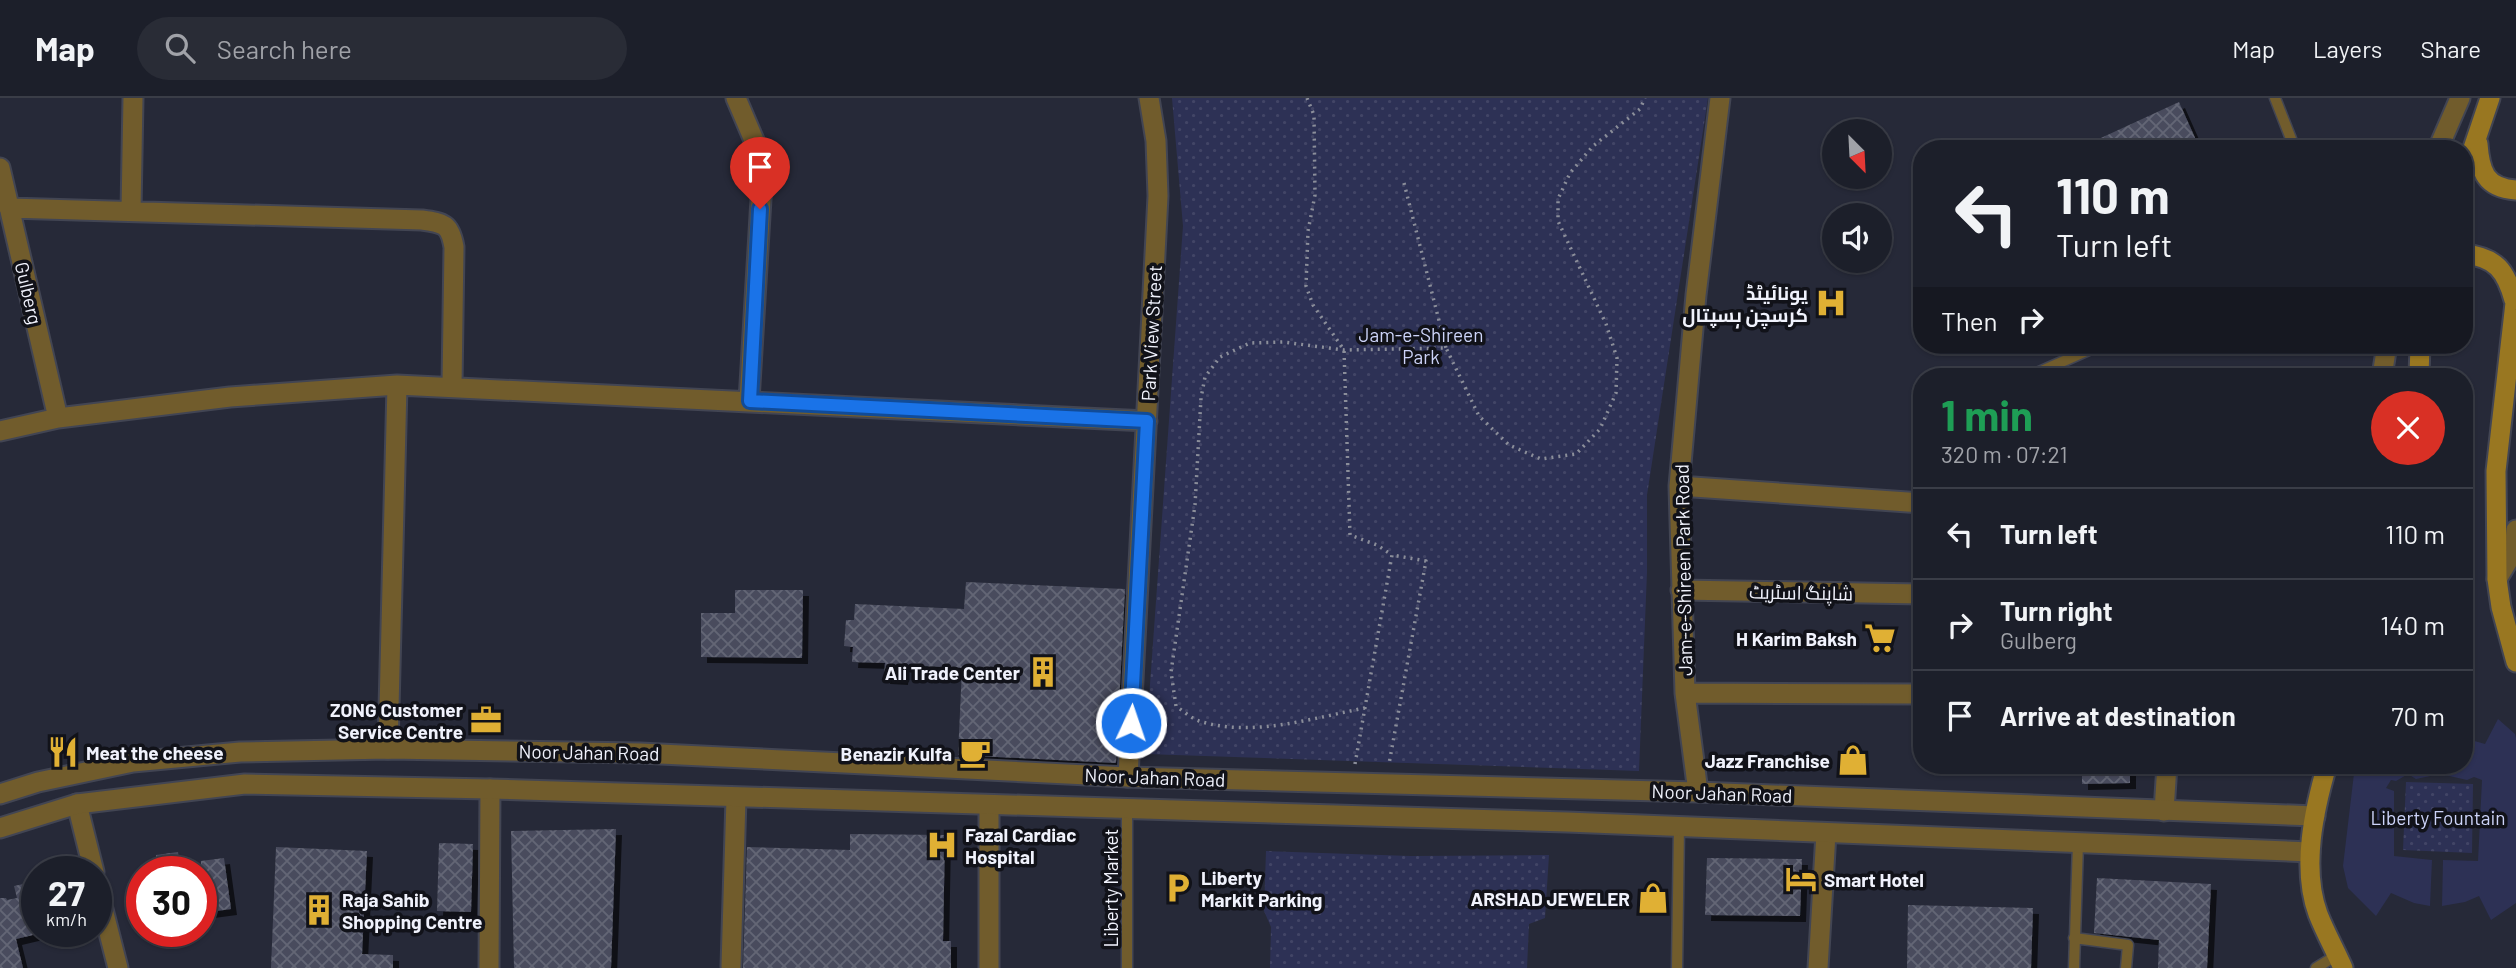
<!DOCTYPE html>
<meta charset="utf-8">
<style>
:root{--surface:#1c1f2a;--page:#292c36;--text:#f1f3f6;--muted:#a0a2a8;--line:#3a3d47}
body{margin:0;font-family:Barlow,Cairo,sans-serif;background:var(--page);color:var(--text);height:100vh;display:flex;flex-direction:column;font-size:26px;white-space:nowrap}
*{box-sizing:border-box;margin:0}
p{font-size:23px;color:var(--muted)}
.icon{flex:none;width:38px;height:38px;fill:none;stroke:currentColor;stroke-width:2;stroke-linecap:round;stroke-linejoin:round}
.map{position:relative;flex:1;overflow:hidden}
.sheet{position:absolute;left:1913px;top:270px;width:560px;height:406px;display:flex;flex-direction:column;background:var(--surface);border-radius:28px;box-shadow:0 2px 5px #0004,0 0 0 2px var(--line)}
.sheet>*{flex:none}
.guide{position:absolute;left:1913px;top:42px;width:560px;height:214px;border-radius:28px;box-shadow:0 2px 5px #0004,0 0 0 2px var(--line);background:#1c1f2a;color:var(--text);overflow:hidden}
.needle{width:46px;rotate:156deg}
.fabs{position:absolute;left:1822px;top:21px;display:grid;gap:14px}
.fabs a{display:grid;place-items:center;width:70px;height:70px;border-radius:50%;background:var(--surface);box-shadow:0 2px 5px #0004,0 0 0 2px var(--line);font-size:35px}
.speed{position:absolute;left:21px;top:758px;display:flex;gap:14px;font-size:35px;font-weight:700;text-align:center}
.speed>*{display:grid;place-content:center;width:91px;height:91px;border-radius:50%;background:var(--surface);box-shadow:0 2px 5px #0004,0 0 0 2px var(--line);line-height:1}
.speed small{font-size:18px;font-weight:400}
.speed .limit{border:10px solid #d22;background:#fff;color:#111}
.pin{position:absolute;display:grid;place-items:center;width:60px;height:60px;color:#fff;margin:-72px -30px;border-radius:50% 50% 50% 0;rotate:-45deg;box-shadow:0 0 7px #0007}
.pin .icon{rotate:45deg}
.me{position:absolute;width:77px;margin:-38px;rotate:3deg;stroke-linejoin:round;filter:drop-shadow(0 0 5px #0008)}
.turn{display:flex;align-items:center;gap:24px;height:147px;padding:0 28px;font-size:32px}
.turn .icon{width:91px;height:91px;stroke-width:2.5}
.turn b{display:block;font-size:49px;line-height:60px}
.then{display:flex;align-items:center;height:66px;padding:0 28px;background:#0003;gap:14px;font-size:26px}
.round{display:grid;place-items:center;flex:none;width:74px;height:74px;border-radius:37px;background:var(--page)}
.headline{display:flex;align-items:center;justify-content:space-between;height:119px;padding:0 28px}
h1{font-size:42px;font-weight:700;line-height:52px;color:#1e9e55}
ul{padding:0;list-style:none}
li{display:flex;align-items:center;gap:21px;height:91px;padding:0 28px;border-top:2px solid var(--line)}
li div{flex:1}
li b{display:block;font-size:26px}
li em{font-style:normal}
header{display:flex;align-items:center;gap:42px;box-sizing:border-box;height:98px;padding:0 35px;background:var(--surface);border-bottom:2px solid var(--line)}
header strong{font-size:33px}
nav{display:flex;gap:38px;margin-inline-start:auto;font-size:24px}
.search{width:490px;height:63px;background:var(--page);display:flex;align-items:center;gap:18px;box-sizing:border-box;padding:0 24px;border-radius:38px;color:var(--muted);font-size:26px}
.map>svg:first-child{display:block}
</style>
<header>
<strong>Map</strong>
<div class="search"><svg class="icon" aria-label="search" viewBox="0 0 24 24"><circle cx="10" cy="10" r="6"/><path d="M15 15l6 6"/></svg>Search here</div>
<nav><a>Map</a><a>Layers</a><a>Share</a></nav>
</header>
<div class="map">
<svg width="2516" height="870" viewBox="0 0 2516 870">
<defs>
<pattern id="park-dots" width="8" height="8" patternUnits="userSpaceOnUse" patternTransform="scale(1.75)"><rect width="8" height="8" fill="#2d3155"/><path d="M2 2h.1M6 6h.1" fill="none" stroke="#424566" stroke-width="1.8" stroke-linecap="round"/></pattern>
<pattern id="building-cross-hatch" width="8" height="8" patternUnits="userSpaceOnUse" patternTransform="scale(1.75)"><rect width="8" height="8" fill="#494c5d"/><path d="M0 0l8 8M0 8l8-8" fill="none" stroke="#646675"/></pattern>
<filter id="shadow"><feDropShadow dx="6" dy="6" stdDeviation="0" flood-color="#0009"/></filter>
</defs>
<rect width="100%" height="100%" fill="#262938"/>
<path fill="#2d3155" d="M2498 621 2515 636 2516 640V805L2491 822 2479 798 2465 804 2442 808 2443 762 2478 763 2482 682 2474 679 2467 682 2445 677V667H2464V640L2485 646Z
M2355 667H2435V677L2416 681 2408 676 2396 683 2391 682 2386 690 2394 693V758L2432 762 2430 808 2414 805 2391 795 2376 818 2348 790 2343 768Z"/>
<path fill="url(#park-dots)" d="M1172 0H1708L1647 397V474L1639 673 1145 656 1183 128Z
M2406 684 2473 686 2472 755 2403 752Z
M1266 753 1411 758 1549 757 1545 820 1529 826 1527 870H1270L1271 829 1264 813Z"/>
<path fill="url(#building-cross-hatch)" filter="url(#shadow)" d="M2179 4 2200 51H2077Z
M966 484 1125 491 1116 665 958 657 962 570 903 567 902 581 884 580 885 565 852 564 853 549 844 548 846 522H854L855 506 964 511Z
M735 492H803L802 560 701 559V515H735Z
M2082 667H2130V685L2082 686Z
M616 731 611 870H514L511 733Z
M850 736 945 737 943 843H951V870H743L747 749 850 752Z
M439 745 473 746 471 814 437 813Z
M276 749 367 753 362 856 393 857V870H271Z
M178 754 181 774H158L156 757Z
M224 760 231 811 201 815V763Z
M1707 760 1802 761 1800 818 1705 817Z
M2097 780 2211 786 2207 870H2158L2159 842 2094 835Z
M37 783V836L16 841 23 870H0V800H6L7 802 17 800 14 788Z
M1908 807 2033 810 2031 870H1907Z"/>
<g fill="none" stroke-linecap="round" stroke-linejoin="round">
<defs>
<path id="service" d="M2275 0 2295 51
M2030 278 2100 247
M2074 840 2128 847 2126 870
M1127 870V710
M1677 870 1679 729
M2074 870 2078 745
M2316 870 2337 857"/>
<path id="minor" d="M736 0 759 54 762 84 749 303
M2438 51 2460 0
M0 70 58 320
M9 110 422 122C444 125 450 126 454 149L452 288
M131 113 133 0
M2382 278 2387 247
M0 333 58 320 230 299 397 287 1147 323
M1679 388 1922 405
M2497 481 2514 453 2516 432
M1681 492 1922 496
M1685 595 1922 596
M388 651 397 287
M1128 679 1158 98 1156 43 1149 0
M1698 694 1685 595 1679 388 1696 197 1720 0
M77 706 94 774
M2164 713 2167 667
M96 784 118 870
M731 868 736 700
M489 870 490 691
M989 870V707
M1818 870 1826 735"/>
<path id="tertiary" d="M0 696 38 684 133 664 240 654 388 651 640 655 1128 679 1698 694 2315 718
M0 730 77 706 245 686 490 691 1567 724 2310 754"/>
<path id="secondary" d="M2478 46C2480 73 2485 90 2516 92
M2464 77 2490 0
M2464 156C2496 159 2506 173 2514 202
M2516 196 2496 373 2497 481 2501 509 2516 564
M2419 278 2420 247
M2327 667C2314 712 2301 770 2318 816 2325 834 2335 852 2343 870"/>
</defs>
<use href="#service" stroke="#424553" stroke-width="13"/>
<use href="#minor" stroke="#424553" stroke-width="23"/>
<use href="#tertiary" stroke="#424553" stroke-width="23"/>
<use href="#secondary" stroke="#424553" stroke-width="23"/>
<path stroke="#8b8e9a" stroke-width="3.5" stroke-dasharray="2 5" stroke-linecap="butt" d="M1307 0 1314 17 1315 97 1308 133 1306 188 1313 207 1344 252 1350 437 1377 447 1392 457
M1404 85 1446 250
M1365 610C1312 620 1252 640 1199 623 1191 620 1183 613 1176 608L1171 574 1195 407 1201 300 1205 279 1220 259 1250 245 1283 244 1344 252 1446 250 1479 318 1509 347 1541 361 1576 356 1600 331 1616 295 1617 260 1606 226 1558 123V101L1570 75 1593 48 1640 11 1645 0
M1355 666 1392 457 1426 463 1389 666"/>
<use href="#service" stroke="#715c2c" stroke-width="10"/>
<use href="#minor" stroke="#715c2c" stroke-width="19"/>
<use href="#tertiary" stroke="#715c2c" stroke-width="19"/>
<use href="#secondary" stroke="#997721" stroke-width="19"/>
</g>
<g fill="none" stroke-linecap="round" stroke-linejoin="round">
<defs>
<path id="route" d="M760 111 750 303 1147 323 1131 625"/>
</defs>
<use href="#route" stroke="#114b97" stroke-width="18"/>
<use href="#route" stroke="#1a73e8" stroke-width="12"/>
</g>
<defs>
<symbol id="hospital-bare" viewBox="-9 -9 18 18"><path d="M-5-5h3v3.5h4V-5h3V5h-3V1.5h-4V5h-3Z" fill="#e0b034" stroke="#111219" stroke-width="2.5" paint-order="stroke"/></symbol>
<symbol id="supermarket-bare" viewBox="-9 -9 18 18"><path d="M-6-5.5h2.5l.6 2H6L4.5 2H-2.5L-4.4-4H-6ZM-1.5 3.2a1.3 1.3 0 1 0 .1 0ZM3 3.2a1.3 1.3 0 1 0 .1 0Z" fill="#e0b034" stroke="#111219" stroke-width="2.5" paint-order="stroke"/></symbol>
<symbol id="building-bare" viewBox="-9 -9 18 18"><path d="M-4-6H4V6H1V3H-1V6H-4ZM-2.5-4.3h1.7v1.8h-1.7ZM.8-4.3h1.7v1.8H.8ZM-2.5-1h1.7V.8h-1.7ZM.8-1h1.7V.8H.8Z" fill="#e0b034" stroke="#111219" stroke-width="2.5" paint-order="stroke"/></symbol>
<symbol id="office-bare" viewBox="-9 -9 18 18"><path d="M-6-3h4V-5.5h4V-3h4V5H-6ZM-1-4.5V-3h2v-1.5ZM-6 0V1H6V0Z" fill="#e0b034" stroke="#111219" stroke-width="2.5" paint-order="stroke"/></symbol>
<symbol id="restaurant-bare" viewBox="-9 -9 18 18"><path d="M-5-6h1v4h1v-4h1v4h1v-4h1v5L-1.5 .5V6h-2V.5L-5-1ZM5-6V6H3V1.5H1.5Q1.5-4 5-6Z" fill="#e0b034" stroke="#111219" stroke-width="2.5" paint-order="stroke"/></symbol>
<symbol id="cafe-bare" viewBox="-9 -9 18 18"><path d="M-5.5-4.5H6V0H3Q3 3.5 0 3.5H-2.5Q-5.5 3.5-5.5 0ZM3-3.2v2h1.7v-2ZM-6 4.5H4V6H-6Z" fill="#e0b034" stroke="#111219" stroke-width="2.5" paint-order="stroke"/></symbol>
<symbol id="shop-bare" viewBox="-9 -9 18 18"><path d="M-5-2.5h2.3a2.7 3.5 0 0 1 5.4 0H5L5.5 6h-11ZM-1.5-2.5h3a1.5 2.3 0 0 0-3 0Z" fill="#e0b034" stroke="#111219" stroke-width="2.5" paint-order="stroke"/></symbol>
<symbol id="hotel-bare" viewBox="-9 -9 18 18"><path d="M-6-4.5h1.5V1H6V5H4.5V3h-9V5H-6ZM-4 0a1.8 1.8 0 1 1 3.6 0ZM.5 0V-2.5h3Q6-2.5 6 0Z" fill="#e0b034" stroke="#111219" stroke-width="2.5" paint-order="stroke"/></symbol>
<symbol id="parking-bare" viewBox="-9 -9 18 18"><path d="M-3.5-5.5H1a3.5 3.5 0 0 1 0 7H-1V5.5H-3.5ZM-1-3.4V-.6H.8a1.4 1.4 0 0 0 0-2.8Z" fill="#e0b034" stroke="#111219" stroke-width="2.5" paint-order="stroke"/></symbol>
</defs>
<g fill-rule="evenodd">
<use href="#hospital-bare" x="1809" y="183" width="44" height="44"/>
<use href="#supermarket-bare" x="1858" y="518" width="44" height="44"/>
<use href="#building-bare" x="1021" y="552" width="44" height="44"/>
<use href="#office-bare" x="464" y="600" width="44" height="44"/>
<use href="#restaurant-bare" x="41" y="632" width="44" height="44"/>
<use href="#cafe-bare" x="953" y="633" width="44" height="44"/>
<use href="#shop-bare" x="1831" y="640" width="44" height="44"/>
<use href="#hospital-bare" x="920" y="725" width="44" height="44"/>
<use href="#hotel-bare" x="1779" y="759" width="44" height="44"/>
<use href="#parking-bare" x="1156" y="768" width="44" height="44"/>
<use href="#shop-bare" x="1631" y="778" width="44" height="44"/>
<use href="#building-bare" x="297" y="790" width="44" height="44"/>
</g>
<g text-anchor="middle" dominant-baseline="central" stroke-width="7" stroke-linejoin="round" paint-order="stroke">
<g font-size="19" font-weight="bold" fill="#f0f2fc" stroke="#111219" text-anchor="end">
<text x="1808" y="194">یونائیٹڈ<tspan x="1808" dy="22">کرسچن ہسپتال</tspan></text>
<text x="1857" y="540">H Karim Baksh</text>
<text x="1020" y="574">Ali Trade Center</text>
<text x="463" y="611">ZONG Customer<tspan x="463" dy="22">Service Centre</tspan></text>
<text x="86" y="654" text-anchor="start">Meat the cheese</text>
<text x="952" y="655">Benazir Kulfa</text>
<text x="1830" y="662">Jazz Franchise</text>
<text x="965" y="736" text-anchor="start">Fazal Cardiac<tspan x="965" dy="22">Hospital</tspan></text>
<text x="1201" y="779" text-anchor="start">Liberty<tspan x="1201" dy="22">Markit Parking</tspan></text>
<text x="1824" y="781" text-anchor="start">Smart Hotel</text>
<text x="1630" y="800">ARSHAD JEWELER</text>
<text x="342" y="801" text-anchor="start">Raja Sahib<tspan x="342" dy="22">Shopping Centre</tspan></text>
</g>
<g font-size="19" fill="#f0f2fc" stroke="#111219">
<text transform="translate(29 195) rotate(77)">Gulberg</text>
<text transform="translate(1151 235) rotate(-87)">Park View Street</text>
<text transform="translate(1683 472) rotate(-91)">Jam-e-Shireen Park Road</text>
<text transform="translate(1801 494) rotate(1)">شاپنگ اسٹریٹ</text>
<text transform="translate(589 654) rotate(1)">Noor Jahan Road</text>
<text transform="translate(1155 679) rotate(2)">Noor Jahan Road</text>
<text transform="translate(1722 695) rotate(2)">Noor Jahan Road</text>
<text transform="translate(1110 790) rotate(-90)">Liberty Market</text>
</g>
<g font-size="19" fill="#cdd4f9" stroke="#111219">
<text x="1421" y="236">Jam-e-Shireen<tspan x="1421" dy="22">Park</tspan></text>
<text x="2438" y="719">Liberty Fountain</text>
</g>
</g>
</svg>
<div class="fabs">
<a><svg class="needle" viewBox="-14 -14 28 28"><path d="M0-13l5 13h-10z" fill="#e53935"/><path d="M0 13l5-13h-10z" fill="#a0a2a8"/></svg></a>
<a><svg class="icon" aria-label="sound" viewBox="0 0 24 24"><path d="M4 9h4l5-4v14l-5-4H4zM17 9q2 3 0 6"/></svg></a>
</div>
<div class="speed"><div>27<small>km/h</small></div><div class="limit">30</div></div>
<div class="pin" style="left:760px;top:111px;background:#d93025"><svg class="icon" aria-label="arrive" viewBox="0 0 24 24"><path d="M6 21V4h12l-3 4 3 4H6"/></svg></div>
<svg class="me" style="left:1131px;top:625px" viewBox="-20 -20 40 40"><circle r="17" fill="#1a73e8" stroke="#fff" stroke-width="3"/><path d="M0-11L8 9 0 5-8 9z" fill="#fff"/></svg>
<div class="guide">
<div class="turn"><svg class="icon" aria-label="left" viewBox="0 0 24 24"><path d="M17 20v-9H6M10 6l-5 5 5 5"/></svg><div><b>110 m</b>Turn left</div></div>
<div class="then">Then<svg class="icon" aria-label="right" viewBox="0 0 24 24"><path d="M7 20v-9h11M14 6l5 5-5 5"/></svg></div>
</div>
<section class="sheet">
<div class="headline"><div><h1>1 min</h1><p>320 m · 07:21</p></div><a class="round" style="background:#d93025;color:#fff"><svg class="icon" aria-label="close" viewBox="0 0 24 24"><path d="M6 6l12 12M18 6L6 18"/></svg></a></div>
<ul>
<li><svg class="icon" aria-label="left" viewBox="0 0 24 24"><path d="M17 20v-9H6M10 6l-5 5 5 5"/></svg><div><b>Turn left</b></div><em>110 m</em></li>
<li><svg class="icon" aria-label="right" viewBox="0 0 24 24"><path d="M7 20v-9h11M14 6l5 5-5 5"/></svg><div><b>Turn right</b><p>Gulberg</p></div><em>140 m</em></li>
<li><svg class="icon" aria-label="arrive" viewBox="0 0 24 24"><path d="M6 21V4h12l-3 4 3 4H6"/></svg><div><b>Arrive at destination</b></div><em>70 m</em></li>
</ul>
</section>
</div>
